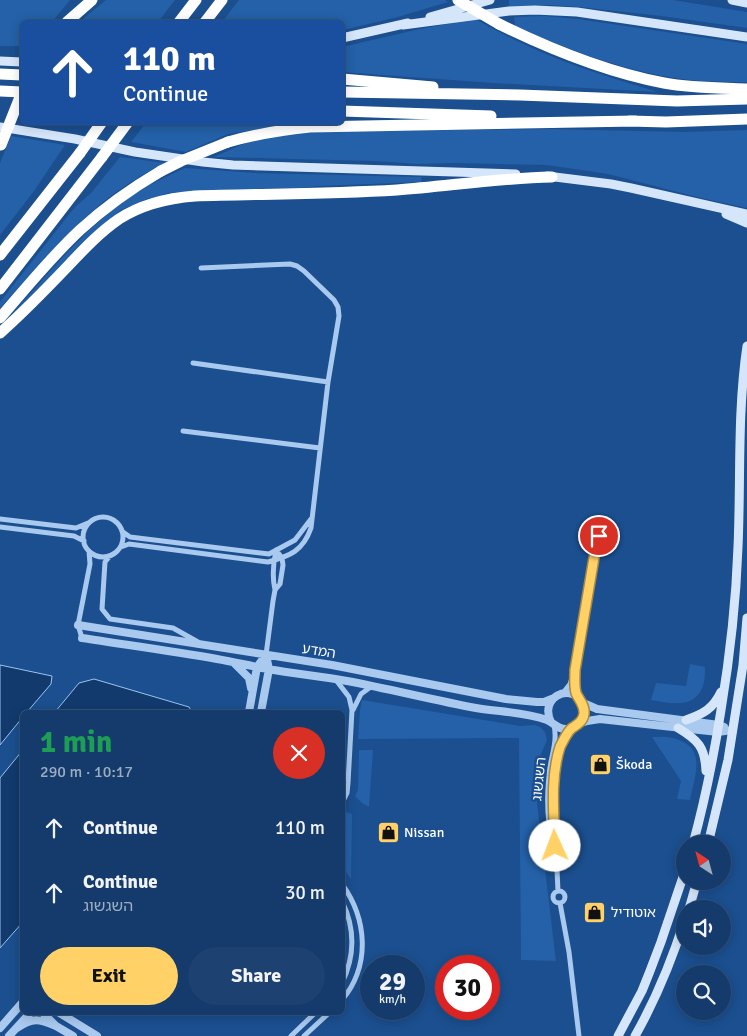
<!DOCTYPE html>
<meta charset="utf-8">
<style>
:root{--surface:#143b6b;--page:#1d4271;--text:#f1f3f6;--muted:#9dadc1;--line:#33557e;--accent:#ffd166}
body{margin:0;font-family:Signika,"Noto Sans Hebrew",sans-serif;background:var(--page);color:var(--text);height:100vh;display:flex;flex-direction:column;font-size:19px;white-space:nowrap}
*{box-sizing:border-box;margin:0}
p{font-size:16px;color:var(--muted)}
.icon{flex:none;width:28px;height:28px;fill:none;stroke:currentColor;stroke-width:2;stroke-linecap:round;stroke-linejoin:round}
.map{position:relative;flex:1;overflow:hidden}
.drawer{position:absolute;left:20px;top:710px;width:325px;height:305px;display:flex;flex-direction:column;background:var(--surface);border-radius:8px;box-shadow:0 2px 12px #0003,0 0 0 1px var(--line)}
.drawer>*{flex:none}
.banner{position:absolute;left:20px;top:20px;width:325px;height:105px;border-radius:8px;box-shadow:0 2px 12px #0003,0 0 0 1px var(--line);background:#1a4fa0;color:#fff;overflow:hidden}
.needle{width:32px;rotate:324deg}
.fabs{position:absolute;left:676px;top:835px;display:grid;gap:10px}
.fabs a{display:grid;place-items:center;width:55px;height:55px;border-radius:50%;background:var(--surface);box-shadow:0 2px 12px #0003,0 0 0 1px var(--line);font-size:25px}
.speed{position:absolute;left:360px;top:955px;display:flex;gap:10px;font-size:25px;font-weight:700;text-align:center}
.speed>*{display:grid;place-content:center;width:65px;height:65px;border-radius:50%;background:var(--surface);box-shadow:0 2px 12px #0003,0 0 0 1px var(--line);line-height:1}
.speed small{font-size:12px;font-weight:400}
.speed .limit{border:8px solid #d22;background:#fff;color:#111}
.pin{position:absolute;display:grid;place-items:center;width:42px;height:42px;color:#fff;margin:-21px;border:2px solid #fff;border-radius:50%;box-shadow:0 1px 5px #0007}
.me{position:absolute;width:55px;margin:-28px;rotate:358deg;stroke-linejoin:round;filter:drop-shadow(0 0 4px #0008)}
.turn{display:flex;align-items:center;gap:18px;height:105px;padding:0 20px;font-size:22px}
.turn .icon{width:65px;height:65px;stroke-width:2.5}
.turn b{display:block;font-size:35px;line-height:42px}
.round{display:grid;place-items:center;flex:none;width:52px;height:52px;border-radius:26px;background:var(--page)}
.summary{display:flex;align-items:center;justify-content:space-between;height:85px;padding:0 20px}
h1{font-size:30px;font-weight:800;line-height:38px;color:#1e9e55}
.cta{display:flex;gap:10px;margin-top:auto;padding:10px 20px}
.cta a{flex:1;height:58px;border-radius:30px;background:var(--accent);color:#111;font-size:20px;font-weight:800;line-height:58px;text-align:center}
.cta a+a{background:var(--page);color:var(--text)}
ul{padding:0;list-style:none}
li{display:flex;align-items:center;gap:15px;height:65px;padding:0 20px}
li div{flex:1}
li b{display:block;font-size:19px}
li em{font-style:normal}
.map>svg:first-child{display:block}
</style>
<div class="map">
<svg width="747" height="1036" viewBox="0 0 747 1036">
<rect width="100%" height="100%" fill="#1b4f8f"/>
<path fill="#2461a8" d="M0 0H70L52 22H22V46H0Z
M106 0H175L158 22H79Z
M239 0H445L448 2 398 17 343 30 342 22H222Z
M509 0H673L747 12V28L661 16 580 7 550 5 509 7Z
M544 16 578 19 747 44V82C725 82 704 82 682 79 624 71 568 50 515 26L514 17Z
M475 19C493 29 512 39 530 47 571 66 615 79 658 92L492 83 343 72 342 47 420 29Z
M146 123V122L296 123 228 134 186 152 131 142Z
M552 129 683 132 747 130V208L701 198 608 174 547 165 453 163 418 164 374 161 214 157 241 145 267 136 305 133 344 131Z
M11 136 65 145 34 191 0 235V163Z
M120 157 165 163C145 173 125 185 107 199 67 231 34 270 0 308V302L75 207 91 193Z
M185 168 255 173 421 177 422 182 318 186 285 190 195 191 168 193 142 201 121 210 97 230 8 318C46 277 84 228 130 197 147 185 166 177 185 168Z
M690 664 705 667C705 673 705 680 703 686 694 710 670 703 651 700L656 683 686 686Z
M362 700 520 726 535 725 540 727 545 732 547 740 536 766 535 786 556 961 521 960 519 738 358 739 360 710Z
M652 737C659 737 666 736 672 738 708 746 695 774 690 800L677 799 681 781Z
M359 750H373L369 807 362 803 355 796 358 790Z
M346 812 352 814 351 879 343 868V819Z"/>
<path fill="#123a6d" stroke="#9cc4f0" d="M0 665 52 676 51 684 27 712H22V718L0 745Z
M94 679 189 707 192 712H55L79 683Z
M22 751V923L0 948V778Z"/>
<g fill="none" stroke-linecap="round" stroke-linejoin="round">
<path stroke="#a9c9ee" stroke-width="5" d="M193 363 328 382
M183 431 320 448
M83 537a20 20 0 1 1 40 0a20 20 0 1 1-40 0Z
M0 519 76 528 88 523
M0 527 74 536 84 541
M123 532 130 537 269 554 295 540 311 519
M121 547 129 544 268 562C290 556 303 551 311 528L328 382 339 316 338 307 334 300 304 271 297 266 290 264 201 268
M110 556 105 562 102 609 110 619 173 628 198 642
M275 590C272 577 273 564 276 550
M82 638 78 625 90 564 89 551
M266 655 273 601 275 590 280 584 283 565 282 558 276 550
M336 680 349 697 352 710 348 783 347 793 342 803
M563 693 570 684 573 675
M578 697 574 683 575 670 596 546 603 526
M353 710 361 694 372 686
M553 850C548 825 546 801 549 776 550 758 558 743 554 725
M342 884C367 919 371 965 342 1000
M553 897a6 6 0 1 1 12 0a6 6 0 1 1-12 0Z
M558 891 555 828V778L560 747 567 734 572 728
M342 901C355 928 355 956 342 983
M560 903 569 952 579 1036
M291 1036 316 1012
M304 1036 330 1012"/>
<path stroke="#a9c9ee" stroke-width="8" d="M78 625 332 665 506 699 537 702H544L554 698
M82 638C127 645 172 651 217 659 234 662 251 666 268 669 294 674 321 676 347 681 390 689 433 700 476 708 500 712 524 712 547 720 554 723 558 730 567 729 581 728 588 713 581 701 569 683 539 698 551 722
M235 664 249 678 251 688
M581 702 597 709 719 725 724 727
M249 712 257 667 266 655
M261 712 269 669 266 655
M578 724 587 721 600 719 718 732 732 730
M42 1012 56 1026 73 1036
M58 1012 97 1036
M0 1028 22 1003
M17 1028C33 1017 39 1019 56 1026
M9 1036 31 1012"/>
<path stroke="#d6e6fa" stroke-width="9" d="M732 0 747 3
M430 17 490 0
M403 25 509 11 535 10 577 12 747 37
M342 38 408 23
M0 61 22 62
M0 127 75 139 135 152 203 162 233 165 516 174
M547 176 611 184 631 188 747 214
M726 214 747 223
M686 720C703 714 713 709 721 692
M678 728C698 740 705 747 706 771
M693 844C705 800 714 755 721 710 730 656 736 602 738 547 741 479 737 414 747 346
M708 844 728 760 743 665 747 618
M689 909 697 881
M618 1036 642 991 650 971 661 942 685 871
M635 1036C656 999 672 960 685 919"/>
<path stroke="#fff" stroke-width="11" d="M67 22 92 0
M179 22 196 0
M205 22 222 0
M499 24C552 50 606 72 664 83 691 88 719 88 747 89
M0 74 22 75
M342 79 433 87
M0 91 22 92
M342 92 520 95 677 101 747 99
M342 111 491 116
M629 121 666 122 747 119
M228 142C255 134 282 130 310 127L636 121
M0 255 80 153
M0 289 102 157
M0 318C26 288 51 257 80 230 105 207 132 188 161 171
M0 333C24 312 46 289 68 266 84 249 100 232 119 219 142 204 169 198 195 196 262 194 330 194 397 190 449 186 500 178 552 177"/>
<path stroke="#fff" stroke-width="11" d="M458 0 499 24
M1 145 22 92
M80 153 102 122
M102 157 128 122
M161 171 181 161 228 142"/>
</g>
<g fill="none" stroke-linecap="round" stroke-linejoin="round">
<defs>
<path id="route" d="M555 846C554 814 550 778 560 747 563 741 567 732 572 728 578 724 583 721 584 714 585 705 579 700 576 693 574 685 575 678 575 670L596 546 599 536"/>
</defs>
<use href="#route" stroke="#a68842" stroke-width="12"/>
<use href="#route" stroke="#ffd166" stroke-width="9"/>
</g>
<defs>
<symbol id="shop-square" viewBox="-11 -11 22 22"><rect x="-9" y="-9" width="18" height="18" rx="4" fill="#ffd166" stroke="#1b4f8f"/><path d="M-5-2.5h2.3a2.7 3.5 0 0 1 5.4 0H5L5.5 6h-11ZM-1.5-2.5h3a1.5 2.3 0 0 0-3 0Z" fill="#111"/></symbol>
</defs>
<g fill-rule="evenodd">
<use href="#shop-square" x="588" y="752" width="25" height="25"/>
<use href="#shop-square" x="376" y="820" width="25" height="25"/>
<use href="#shop-square" x="582" y="900" width="25" height="25"/>
</g>
<g text-anchor="middle" dominant-baseline="central" stroke-width="5" stroke-linejoin="round" paint-order="stroke">
<g font-size="14" fill="#fff" stroke="#1b4f8f">
<text transform="translate(319 651) rotate(9)">המדע</text>
<text transform="translate(539 779) rotate(-84)">השגשוג</text>
</g>
<g font-size="14" fill="#fff" stroke="#1b4f8f" text-anchor="start">
<text x="616" y="764">Škoda</text>
<text x="404" y="832">Nissan</text>
<text x="611" y="912">אוטודיל</text>
</g>
</g>
</svg>
<div class="fabs">
<a><svg class="needle" viewBox="-14 -14 28 28"><path d="M0-13l5 13h-10z" fill="#e53935"/><path d="M0 13l5-13h-10z" fill="#9dadc1"/></svg></a>
<a><svg class="icon" aria-label="sound" viewBox="0 0 24 24"><path d="M4 9h4l5-4v14l-5-4H4zM17 9q2 3 0 6"/></svg></a>
<a><svg class="icon" aria-label="search" viewBox="0 0 24 24"><circle cx="10" cy="10" r="6"/><path d="M15 15l6 6"/></svg></a>
</div>
<div class="speed"><div>29<small>km/h</small></div><div class="limit">30</div></div>
<div class="pin" style="left:599px;top:536px;background:#d93025"><svg class="icon" aria-label="arrive" viewBox="0 0 24 24"><path d="M6 21V4h12l-3 4 3 4H6"/></svg></div>
<svg class="me" style="left:555px;top:846px" viewBox="-20 -20 40 40"><circle r="19" fill="#fff"/><path d="M0-13L10 11 0 6-10 11z" fill="#ffd166"/></svg>
<div class="banner">
<div class="turn"><svg class="icon" aria-label="ahead" viewBox="0 0 24 24"><path d="M12 20V5M6 11l6-6 6 6"/></svg><div><b>110 m</b>Continue</div></div>
</div>
<section class="drawer">
<div class="summary"><div><h1>1 min</h1><p>290 m · 10:17</p></div><a class="round" style="background:#d93025;color:#fff"><svg class="icon" aria-label="close" viewBox="0 0 24 24"><path d="M6 6l12 12M18 6L6 18"/></svg></a></div>
<ul>
<li><svg class="icon" aria-label="ahead" viewBox="0 0 24 24"><path d="M12 20V5M6 11l6-6 6 6"/></svg><div><b>Continue</b></div><em>110 m</em></li>
<li><svg class="icon" aria-label="ahead" viewBox="0 0 24 24"><path d="M12 20V5M6 11l6-6 6 6"/></svg><div><b>Continue</b><p>השגשוג</p></div><em>30 m</em></li>
</ul>
<div class="cta"><a>Exit</a><a>Share</a></div>
</section>
</div>
